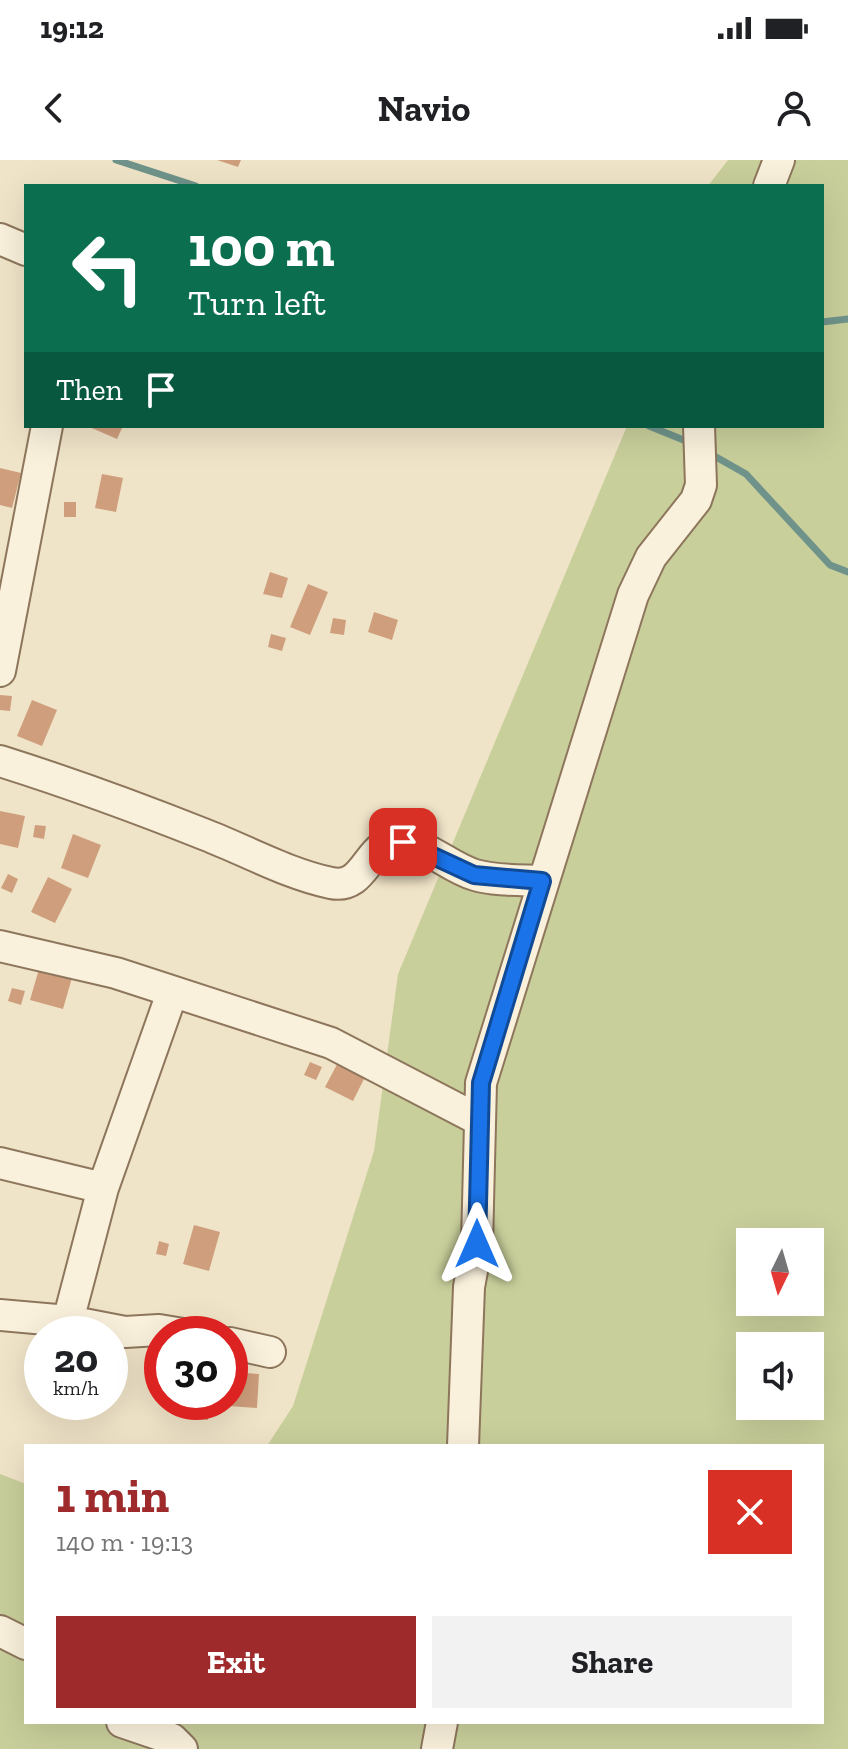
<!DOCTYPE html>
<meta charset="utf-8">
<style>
:root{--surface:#fff;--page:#f2f2f2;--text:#202124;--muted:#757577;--accent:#9e2a2b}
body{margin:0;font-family:"Zilla Slab",serif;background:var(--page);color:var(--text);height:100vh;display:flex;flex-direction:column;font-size:30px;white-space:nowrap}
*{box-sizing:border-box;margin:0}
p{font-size:26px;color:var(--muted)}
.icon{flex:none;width:44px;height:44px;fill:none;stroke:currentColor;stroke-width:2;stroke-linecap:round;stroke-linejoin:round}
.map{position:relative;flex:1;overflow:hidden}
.drawer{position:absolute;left:24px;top:1284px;width:800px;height:280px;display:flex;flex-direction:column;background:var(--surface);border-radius:0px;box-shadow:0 8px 32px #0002}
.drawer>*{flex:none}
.guide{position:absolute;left:24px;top:24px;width:800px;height:244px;border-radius:0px;box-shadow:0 8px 32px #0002;background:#0b6e4f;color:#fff;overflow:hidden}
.needle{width:52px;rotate:185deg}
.tools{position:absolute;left:736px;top:1068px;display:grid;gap:16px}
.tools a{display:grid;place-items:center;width:88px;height:88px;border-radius:0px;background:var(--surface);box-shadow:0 8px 32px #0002;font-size:40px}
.speed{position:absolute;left:24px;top:1156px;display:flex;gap:16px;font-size:40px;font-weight:700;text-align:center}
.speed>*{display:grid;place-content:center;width:104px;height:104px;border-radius:50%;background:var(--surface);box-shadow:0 8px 32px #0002;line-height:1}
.speed small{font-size:20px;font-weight:400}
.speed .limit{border:12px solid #d22;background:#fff;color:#111}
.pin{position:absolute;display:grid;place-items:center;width:68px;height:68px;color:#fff;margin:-34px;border-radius:16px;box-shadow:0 4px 12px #0006}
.me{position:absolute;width:88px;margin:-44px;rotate:0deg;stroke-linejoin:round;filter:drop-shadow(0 0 6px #0008)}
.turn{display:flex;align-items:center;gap:28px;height:168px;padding:0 32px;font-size:36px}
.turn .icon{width:104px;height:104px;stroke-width:2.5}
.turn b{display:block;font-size:56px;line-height:68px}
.then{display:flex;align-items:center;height:76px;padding:0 32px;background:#0003;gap:16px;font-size:30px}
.round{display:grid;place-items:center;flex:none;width:84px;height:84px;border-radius:0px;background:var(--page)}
.summary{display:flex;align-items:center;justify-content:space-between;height:136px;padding:0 32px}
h1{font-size:48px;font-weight:800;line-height:60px;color:var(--accent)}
.cta{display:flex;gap:16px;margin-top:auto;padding:16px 32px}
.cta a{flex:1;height:92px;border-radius:0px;background:var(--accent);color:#fff;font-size:32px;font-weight:800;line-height:92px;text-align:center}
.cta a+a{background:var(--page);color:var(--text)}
.status{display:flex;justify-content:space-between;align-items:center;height:56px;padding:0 40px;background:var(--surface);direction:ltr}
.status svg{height:22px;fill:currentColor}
header{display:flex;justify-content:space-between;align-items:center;height:104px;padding:0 32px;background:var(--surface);font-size:36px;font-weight:800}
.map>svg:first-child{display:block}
</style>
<div class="status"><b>19:12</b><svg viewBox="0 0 49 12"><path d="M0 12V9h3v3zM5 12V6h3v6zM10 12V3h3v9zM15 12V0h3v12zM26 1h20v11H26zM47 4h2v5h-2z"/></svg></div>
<header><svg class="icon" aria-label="back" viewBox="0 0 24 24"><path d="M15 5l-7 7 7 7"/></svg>Navio<svg class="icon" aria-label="person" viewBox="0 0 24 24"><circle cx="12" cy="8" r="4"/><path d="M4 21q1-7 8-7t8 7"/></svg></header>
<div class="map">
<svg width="848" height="1589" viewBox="0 0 848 1589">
<rect width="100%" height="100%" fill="#f0e4c8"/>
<path fill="#c9cf9b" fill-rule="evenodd" d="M728 0H848V1589H0V1314L26 1324V1562H822V1286H267L293 1246 374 991 398 814 627 266H822V26H708ZM750 1082H810V1142H750ZM750 1186H810V1246H750Z"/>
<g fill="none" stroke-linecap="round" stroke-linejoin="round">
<path stroke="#6f938a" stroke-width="7" d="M116 0 196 26
M822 162 848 159
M649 266 691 283
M709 293 746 314 830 405 848 412"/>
</g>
<path fill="#cf9f7d" d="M217 0H241L238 7Z
M87 266H123L117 279Z
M0 308 21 313 12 348 0 345Z
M102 314 123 318 116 352 95 348Z
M64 342H76V357H64Z
M270 412 288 418 282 438 263 434Z
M308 424 328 432 310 475 290 467Z
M374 452 398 460 392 480 368 472Z
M333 458 346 460 344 475 330 473Z
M271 474 286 478 282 491 268 487Z
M0 535 12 536 10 551 0 550Z
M32 540 57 550 42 586 17 576Z
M0 651 25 656 18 688 0 684Z
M35 665 46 666 44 679 33 677Z
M73 674 101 685 88 718 61 708Z
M8 714 18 719 12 733 1 728Z
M48 717 72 729 55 763 31 752Z
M41 802 74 811 63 849 30 840Z
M12 828 25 831 21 845 8 841Z
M342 895 369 909 353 941 325 927Z
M310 902 322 907 316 920 304 915Z
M194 1065 220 1072 209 1111 183 1104Z
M159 1081 169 1084 166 1096 156 1094Z
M232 1212 259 1214 257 1248 229 1246Z
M198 1247 209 1249 208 1260 197 1259Z"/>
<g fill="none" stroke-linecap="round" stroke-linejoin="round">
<defs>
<path id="minor" d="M769 26 779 0
M0 79 26 90
M0 511 47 266
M0 601C70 623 138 648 206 675 247 691 288 714 331 723 368 731 367 677 403 682 429 686 451 708 475 715 496 721 520 720 542 721
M0 786 116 813 331 883 479 960
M0 1003 103 1028
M0 1155 68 1161 125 1172 159 1170 183 1174
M68 1161 103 1028 172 833
M230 1183 270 1192
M463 1286 469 1127 477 1084 481 923 633 435 651 397 696 340 701 325 699 266
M0 1471 26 1484
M122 1562 172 1579 182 1589
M437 1589 442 1562"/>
</defs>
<use href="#minor" stroke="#8d765c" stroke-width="34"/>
<use href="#minor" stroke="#faf1dc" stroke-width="30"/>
</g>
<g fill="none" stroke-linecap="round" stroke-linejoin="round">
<defs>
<path id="route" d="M403 682 474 715 542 721 481 923 477 1084"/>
</defs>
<use href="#route" stroke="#114b97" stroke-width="20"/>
<use href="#route" stroke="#1a73e8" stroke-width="14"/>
</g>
</svg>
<div class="tools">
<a><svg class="needle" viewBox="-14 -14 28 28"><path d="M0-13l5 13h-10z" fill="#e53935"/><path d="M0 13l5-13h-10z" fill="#757577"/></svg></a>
<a><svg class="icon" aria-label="sound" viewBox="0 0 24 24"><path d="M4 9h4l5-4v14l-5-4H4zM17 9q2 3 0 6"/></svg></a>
</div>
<div class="speed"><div>20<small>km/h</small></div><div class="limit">30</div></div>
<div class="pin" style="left:403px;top:682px;background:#d93025"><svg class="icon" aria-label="arrive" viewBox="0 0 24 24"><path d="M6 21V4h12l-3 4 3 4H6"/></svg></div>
<svg class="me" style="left:477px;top:1084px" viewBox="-20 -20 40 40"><path d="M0-17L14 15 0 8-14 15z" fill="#1a73e8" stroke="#fff" stroke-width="4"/></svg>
<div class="guide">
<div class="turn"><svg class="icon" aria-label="left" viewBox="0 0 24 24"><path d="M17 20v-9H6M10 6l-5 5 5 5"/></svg><div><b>100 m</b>Turn left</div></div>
<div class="then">Then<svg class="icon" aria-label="arrive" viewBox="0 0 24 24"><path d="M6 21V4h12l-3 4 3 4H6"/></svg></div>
</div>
<section class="drawer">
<div class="summary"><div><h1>1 min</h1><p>140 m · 19:13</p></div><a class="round" style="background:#d93025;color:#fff"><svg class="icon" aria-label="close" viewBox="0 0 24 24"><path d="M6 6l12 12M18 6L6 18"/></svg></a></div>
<div class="cta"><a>Exit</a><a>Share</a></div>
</section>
</div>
